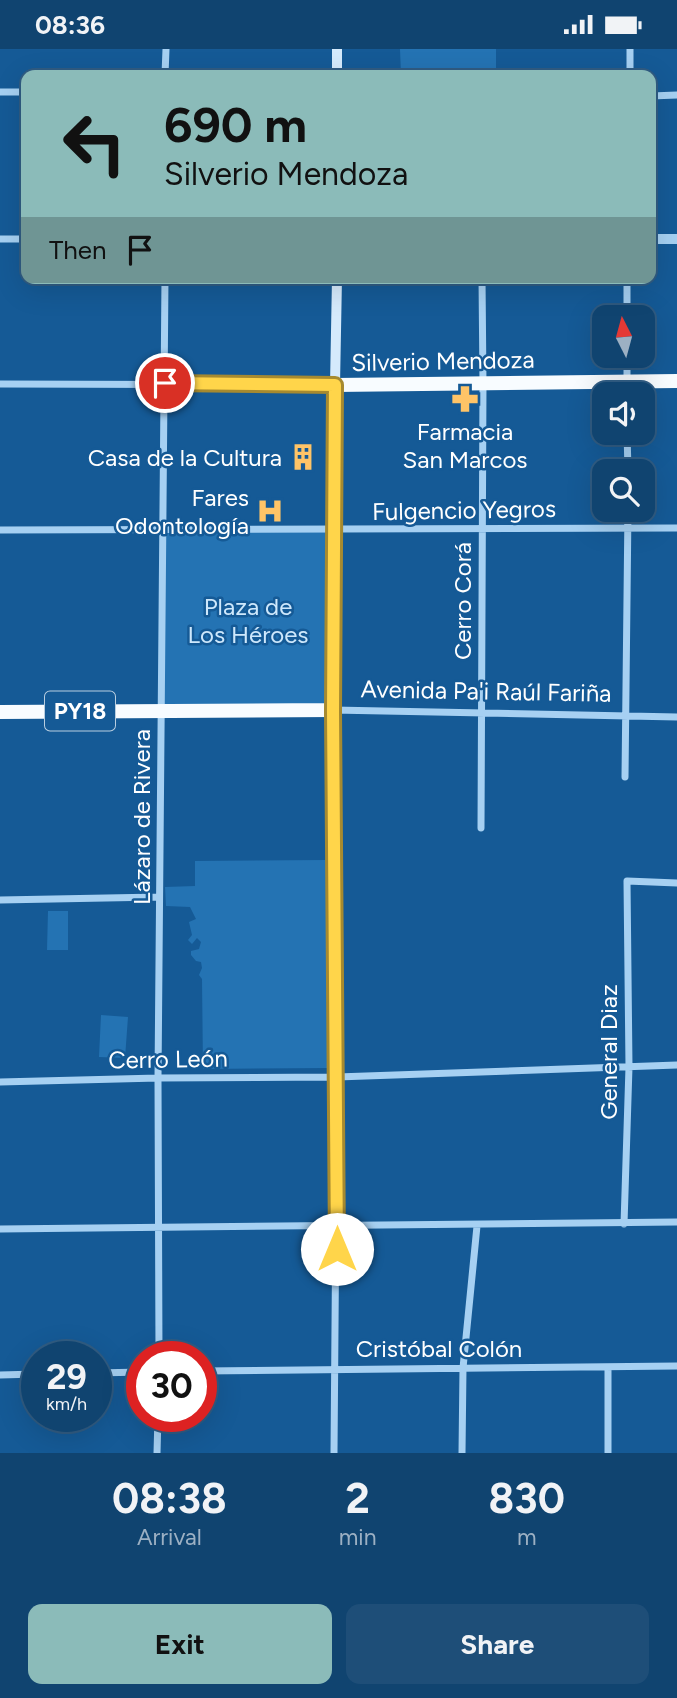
<!DOCTYPE html>
<meta charset="utf-8">
<style>
:root{--surface:#104470;--page:#1e4e78;--text:#f1f3f6;--muted:#9cb0c3;--line:#305c83;--accent:#8bbbb9}
body{margin:0;font-family:Figtree,sans-serif;background:var(--page);color:var(--text);height:100vh;display:flex;flex-direction:column;font-size:26px;white-space:nowrap}
*{box-sizing:border-box;margin:0}
p{font-size:23px;color:var(--muted)}
.icon{flex:none;width:38px;height:38px;fill:none;stroke:currentColor;stroke-width:2;stroke-linecap:round;stroke-linejoin:round}
.map{position:relative;height:1404px;overflow:hidden}
.panel{display:flex;flex-direction:column;background:var(--surface);flex:1}
.panel>*{flex:none}
.top-card{position:absolute;left:21px;top:21px;width:635px;height:214px;border-radius:14px;box-shadow:0 7px 28px #0002,0 0 0 2px var(--line);background:#8bbbb9;color:#111;overflow:hidden}
.needle{width:46px;rotate:354deg}
.tools{position:absolute;left:592px;top:256px;display:grid;gap:14px}
.tools a{display:grid;place-items:center;width:63px;height:63px;border-radius:14px;background:var(--surface);box-shadow:0 7px 28px #0002,0 0 0 2px var(--line);font-size:35px}
.speed{position:absolute;left:21px;top:1292px;display:flex;gap:14px;font-size:35px;font-weight:700;text-align:center}
.speed>*{display:grid;place-content:center;width:91px;height:91px;border-radius:50%;background:var(--surface);box-shadow:0 7px 28px #0002,0 0 0 2px var(--line);line-height:1}
.speed small{font-size:18px;font-weight:400}
.speed .limit{border:10px solid #d22;background:#fff;color:#111}
.pin{position:absolute;display:grid;place-items:center;width:60px;height:60px;color:#fff;margin:-30px;border:4px solid #fff;border-radius:50%;box-shadow:0 2px 7px #0007}
.me{position:absolute;width:77px;margin:-38px;rotate:0deg;stroke-linejoin:round;filter:drop-shadow(0 0 5px #0008)}
.turn{display:flex;align-items:center;gap:24px;height:147px;padding:0 28px;font-size:32px}
.turn .icon{width:91px;height:91px;stroke-width:2.5}
.turn b{display:block;font-size:49px;line-height:60px}
.then{display:flex;align-items:center;height:66px;padding:0 28px;background:#0003;gap:14px;font-size:26px}
.eta{display:flex;justify-content:space-evenly;align-items:center;height:119px;text-align:center}
.eta b{font-size:42px;font-weight:700;line-height:49px}
.button{display:flex;gap:14px;margin-top:auto;padding:14px 28px}
.button a{flex:1;height:80px;border-radius:14px;background:var(--accent);color:#111;font-size:28px;font-weight:700;line-height:80px;text-align:center}
.button a+a{background:var(--page);color:var(--text)}
.status{display:flex;justify-content:space-between;align-items:center;height:49px;padding:0 35px;background:var(--surface);direction:ltr}
.status svg{height:19px;fill:currentColor}
.map>svg:first-child{display:block}
</style>
<div class="status"><b>08:36</b><svg viewBox="0 0 49 12"><path d="M0 12V9h3v3zM5 12V6h3v6zM10 12V3h3v9zM15 12V0h3v12zM26 1h20v11H26zM47 4h2v5h-2z"/></svg></div>
<div class="map">
<svg width="677" height="1404" viewBox="0 0 677 1404">
<rect width="100%" height="100%" fill="#155a96"/>
<path fill="#2473b3" d="M400 0H496V26H401Z
M165 482 333 483 332 659 162 660Z
M327 811 329 1019 203 1020 202 930 199 926 202 919 201 913 196 912 191 906V902L199 900 201 893 197 889 192 895 188 891 192 886 189 873 196 870 190 858 166 857 165 838 195 837V812Z
M48 862H68V901H47Z
M101 966 128 968 125 1009 99 1008Z"/>
<g fill="none" stroke-linecap="round" stroke-linejoin="round">
<path stroke="#a6d0f2" stroke-width="7" d="M165 26 166 0
M630 26V0
M0 43H26
M651 47 677 46
M0 190H26
M627 229V268
M627 306V345
M0 335 335 336
M627 383 628 422
M0 481 677 479
M625 728 628 460
M481 779 483 335 482 229
M0 851 159 848
M0 1033 158 1029 337 1028 677 1016
M624 1175 629 1018 627 832 677 834
M0 1180 677 1173
M159 1307 158 1029 165 229
M201 1322 677 1317
M96 1324 142 1323
M0 1326 37 1325
M157 1404 158 1367
M334 1404 337 1028 333 661 677 668
M462 1404 463 1319 477 1177
M608 1404V1318"/>
<path stroke="#a6d0f2" stroke-width="10" d="M651 190H677"/>
<path stroke="#d5eafc" stroke-width="10" d="M337 0V26
M335 336 337 229"/>
<path stroke="#f8fcff" stroke-width="14" d="M0 663 333 661 335 336 677 332"/>
</g>
<g fill="none" stroke-linecap="round" stroke-linejoin="round">
<defs>
<path id="route" d="M165 334 335 336 333 662 337 1200"/>
</defs>
<use href="#route" stroke="#a68a30" stroke-width="18"/>
<use href="#route" stroke="#ffd54a" stroke-width="12"/>
</g>
<defs>
<symbol id="pharmacy-bare" viewBox="-9 -9 18 18"><path d="M-2-6h4v4h4v4h-4v4h-4v-4h-4v-4h4Z" fill="#ffc467" stroke="#155a96" stroke-width="2.5" paint-order="stroke"/></symbol>
<symbol id="building-bare" viewBox="-9 -9 18 18"><path d="M-4-6H4V6H1V3H-1V6H-4ZM-2.5-4.3h1.7v1.8h-1.7ZM.8-4.3h1.7v1.8H.8ZM-2.5-1h1.7V.8h-1.7ZM.8-1h1.7V.8H.8Z" fill="#ffc467" stroke="#155a96" stroke-width="2.5" paint-order="stroke"/></symbol>
<symbol id="hospital-bare" viewBox="-9 -9 18 18"><path d="M-5-5h3v3.5h4V-5h3V5h-3V1.5h-4V5h-3Z" fill="#ffc467" stroke="#155a96" stroke-width="2.5" paint-order="stroke"/></symbol>
</defs>
<g fill-rule="evenodd">
<use href="#pharmacy-bare" x="446" y="331" width="38" height="38"/>
<use href="#building-bare" x="284" y="389" width="38" height="38"/>
<use href="#hospital-bare" x="251" y="443" width="38" height="38"/>
</g>
<g text-anchor="middle" dominant-baseline="central" stroke-width="5" stroke-linejoin="round" paint-order="stroke">
<rect fill="#155a96" stroke="#b9cee0" stroke-width="2" x="45" y="642.5" width="70" height="39" rx="5"/>
<g font-size="23" font-weight="bold" fill="#fff">
<text x="80" y="662">PY18</text>
</g>
<g font-size="24" fill="#fff" stroke="#155a96">
<text transform="translate(443 312) rotate(-1)">Silverio Mendoza</text>
<text transform="translate(464 461) rotate(-1)">Fulgencio Yegros</text>
<text transform="translate(462 552) rotate(-90)">Cerro Corá</text>
<text transform="translate(486 642) rotate(1)">Avenida Pa'i Raúl Fariña</text>
<text transform="translate(141 768) rotate(-90)">Lázaro de Rivera</text>
<text transform="translate(608 1003) rotate(-90)">General Diaz</text>
<text transform="translate(168 1010) rotate(-1)">Cerro León</text>
<text x="439" y="1299">Cristóbal Colón</text>
</g>
<g font-size="24" fill="#fff" stroke="#155a96" text-anchor="end">
<text x="465" y="382" text-anchor="middle">Farmacia<tspan x="465" dy="28">San Marcos</tspan></text>
<text x="282" y="408">Casa de la Cultura</text>
<text x="249" y="448">Fares<tspan x="249" dy="28">Odontología</tspan></text>
</g>
<g font-size="24" fill="#cee8fc" stroke="#155a96">
<text x="248" y="557">Plaza de<tspan x="248" dy="28">Los Héroes</tspan></text>
</g>
</g>
</svg>
<div class="tools">
<a><svg class="needle" viewBox="-14 -14 28 28"><path d="M0-13l5 13h-10z" fill="#e53935"/><path d="M0 13l5-13h-10z" fill="#9cb0c3"/></svg></a>
<a><svg class="icon" aria-label="sound" viewBox="0 0 24 24"><path d="M4 9h4l5-4v14l-5-4H4zM17 9q2 3 0 6"/></svg></a>
<a><svg class="icon" aria-label="search" viewBox="0 0 24 24"><circle cx="10" cy="10" r="6"/><path d="M15 15l6 6"/></svg></a>
</div>
<div class="speed"><div>29<small>km/h</small></div><div class="limit">30</div></div>
<div class="pin" style="left:165px;top:334px;background:#d93025"><svg class="icon" aria-label="arrive" viewBox="0 0 24 24"><path d="M6 21V4h12l-3 4 3 4H6"/></svg></div>
<svg class="me" style="left:337px;top:1200px" viewBox="-20 -20 40 40"><circle r="19" fill="#fff"/><path d="M0-13L10 11 0 6-10 11z" fill="#ffd54a"/></svg>
<div class="top-card">
<div class="turn"><svg class="icon" aria-label="left" viewBox="0 0 24 24"><path d="M17 20v-9H6M10 6l-5 5 5 5"/></svg><div><b>690 m</b>Silverio Mendoza</div></div>
<div class="then">Then<svg class="icon" aria-label="arrive" viewBox="0 0 24 24"><path d="M6 21V4h12l-3 4 3 4H6"/></svg></div>
</div>
</div>
<section class="panel">
<div class="eta">
<div><b>08:38</b><p>Arrival</p></div>
<div><b>2</b><p>min</p></div>
<div><b>830</b><p>m</p></div>
</div>
<div class="button"><a>Exit</a><a>Share</a></div>
</section>
